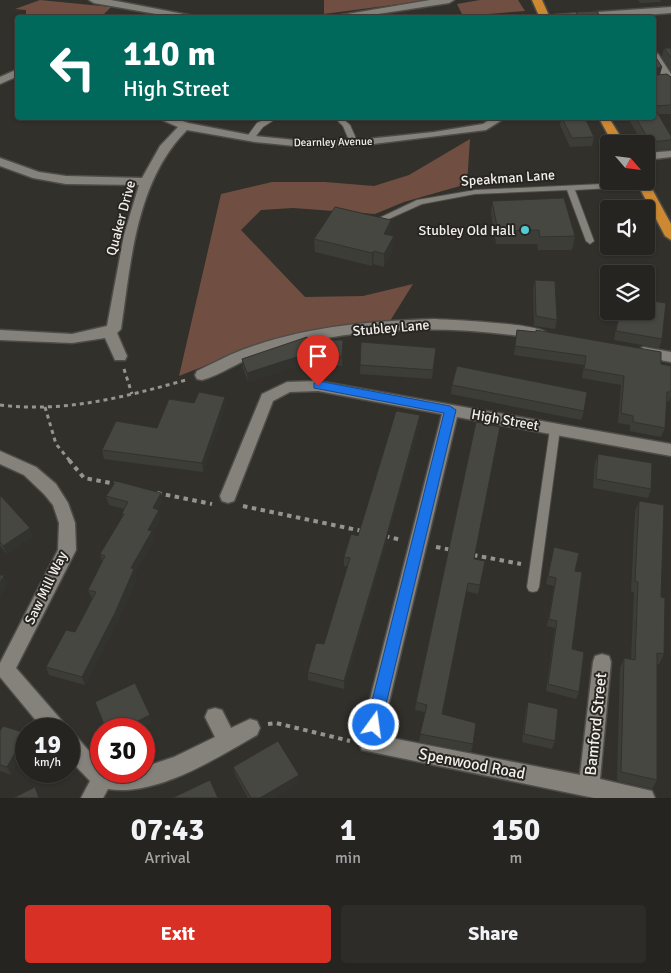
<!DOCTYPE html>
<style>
:root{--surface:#262420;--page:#2e2c29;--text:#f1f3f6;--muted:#a4a4a5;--line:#42413e;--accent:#d93025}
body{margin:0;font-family:Signika,sans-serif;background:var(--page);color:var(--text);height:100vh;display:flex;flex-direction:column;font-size:19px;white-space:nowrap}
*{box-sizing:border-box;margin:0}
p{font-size:16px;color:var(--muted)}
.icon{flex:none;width:28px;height:28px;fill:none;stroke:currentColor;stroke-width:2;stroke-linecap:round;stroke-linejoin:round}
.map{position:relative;height:798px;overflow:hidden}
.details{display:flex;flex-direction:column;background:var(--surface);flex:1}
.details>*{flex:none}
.top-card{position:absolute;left:15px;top:15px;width:641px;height:105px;border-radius:5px;box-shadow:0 1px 4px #0004,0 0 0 1px var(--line);background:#00695c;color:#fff;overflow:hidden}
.needle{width:32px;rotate:118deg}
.tools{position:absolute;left:600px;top:135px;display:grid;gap:10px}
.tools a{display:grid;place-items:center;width:55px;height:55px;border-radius:5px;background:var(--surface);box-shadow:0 1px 4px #0004,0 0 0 1px var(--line);font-size:25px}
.speed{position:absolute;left:15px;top:718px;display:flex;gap:10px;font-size:25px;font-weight:700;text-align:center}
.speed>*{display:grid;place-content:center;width:65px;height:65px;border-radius:50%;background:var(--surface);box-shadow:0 1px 4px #0004,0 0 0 1px var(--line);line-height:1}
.speed small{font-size:12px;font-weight:400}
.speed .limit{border:8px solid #d22;background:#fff;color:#111}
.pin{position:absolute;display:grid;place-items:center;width:42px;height:42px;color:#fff;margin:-51px -21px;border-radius:50% 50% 50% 0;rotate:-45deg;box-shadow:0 0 5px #0007}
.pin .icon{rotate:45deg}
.me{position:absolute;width:55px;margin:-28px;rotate:14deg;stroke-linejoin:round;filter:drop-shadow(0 0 4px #0008)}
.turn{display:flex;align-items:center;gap:18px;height:105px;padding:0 25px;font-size:22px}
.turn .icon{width:65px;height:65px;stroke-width:2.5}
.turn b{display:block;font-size:35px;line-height:42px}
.eta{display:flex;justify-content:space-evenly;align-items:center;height:85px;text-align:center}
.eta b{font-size:30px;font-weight:700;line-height:35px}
.action{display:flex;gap:10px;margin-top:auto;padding:10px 25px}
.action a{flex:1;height:58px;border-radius:5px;background:var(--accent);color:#fff;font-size:20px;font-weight:700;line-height:58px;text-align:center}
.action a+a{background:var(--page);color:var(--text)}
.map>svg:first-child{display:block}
</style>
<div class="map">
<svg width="671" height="798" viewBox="0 0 671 798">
<rect width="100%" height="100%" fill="#32302b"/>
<path fill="#704f42" d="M40 0 111 7 100 18 26 17V10L15 9Z
M324 0H430L324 14Z
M480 0H518L525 11 463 16 457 4Z
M470 139 467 184 404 202 375 214 293 208 261 210 241 230 305 297 363 296 413 284 390 321 311 330 242 351 179 376 221 194 272 182H325L374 186 409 175Z"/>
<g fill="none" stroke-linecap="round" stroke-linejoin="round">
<defs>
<path id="service" d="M268 118H277L263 127 253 140H247L246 138 257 123Z
M335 118H342L350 125 358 143 357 145H351L343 126Z
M644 182H647V186L575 190 594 241 590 244 586 241 567 190 475 194 422 204 382 222 379 223 375 220 417 200 475 190Z
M555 425 559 426 560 429 539 587 537 591 533 592 529 591 527 587 550 429 551 426Z"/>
<path id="minor" d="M89 0H111L204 18H179L94 3Z
M430 0H454L449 3 352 18H324Z
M671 7V13L604 18H550L555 15Z
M654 53 658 54 671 74V85L667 84 654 64Z
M18 69V76L0 84V77Z
M161 118H174L188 123 255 136 295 140H357L434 132 483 124 492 118H505L486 130 357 146H295L255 142 187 130C136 181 131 261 121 329L117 333 127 356 125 360H115L105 338 72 343 0 340V330L72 334 107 326 124 235 139 185 66 184 33 178 0 166V158L39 172 66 176 142 178 160 146 178 127 162 120Z
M671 151V157L646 160V153Z
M433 319C450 320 541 323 548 334L541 339C447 324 353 325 261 354 241 360 223 374 202 380L197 379 195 375 197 371C212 364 226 356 242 350 302 327 369 321 433 319Z
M643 347 671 352V362L638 356 636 352Z
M318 381 671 444V456L457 417 381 736 580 775 593 662 595 656 602 654 609 656 611 662 600 779 652 791 655 798H594L362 750 359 743 442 414 318 391 290 392 273 401 234 501 228 503 222 501 220 496 262 394 287 382Z
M0 451 36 467 56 484 68 503 75 523 76 550 16 668 63 722 66 729H43L0 677V663L58 550 59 523 53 505 44 494 24 475 0 464Z
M215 708 222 710 231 728 250 719 257 721 260 728 257 735C217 758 156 797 108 789L103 798H81L90 781 69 759V734L76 736 101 765V771H144V767L174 757 215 737 205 717 208 710Z"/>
<path id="trunk" d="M532 0H542L550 18H540Z
M599 118H609L625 144H613Z
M646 178 671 224V240L665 236 636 181H646Z"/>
</defs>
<use href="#service" stroke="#4e4c48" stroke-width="2"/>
<use href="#minor" stroke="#4e4c48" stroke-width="3"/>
<use href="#trunk" stroke="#4e4c48" stroke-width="3"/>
<path stroke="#969490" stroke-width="3" stroke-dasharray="4 4" stroke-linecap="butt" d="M124 369 132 394
M0 405C65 413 124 397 186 380
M45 407 56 444 70 461"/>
<path stroke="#969490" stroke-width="4" stroke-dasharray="4.5 4.5" stroke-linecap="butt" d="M69 460 84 478 116 484
M157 493 212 504
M243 506 362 531
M385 536 401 540
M436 547 452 550
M473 555 521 564
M268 724 276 723 350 741"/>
<use href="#service" fill="#85827c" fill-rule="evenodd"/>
<use href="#minor" fill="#85827c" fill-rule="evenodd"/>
<use href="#trunk" fill="#cd8832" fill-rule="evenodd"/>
</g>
<path fill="#3d3d38" d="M638 0H661L660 2 640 3Z
M576 12 601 18H575Z
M664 48H671V71L662 57Z
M654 49 655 56 662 67 660 75 671 77V114H658L671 136V149L647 151 646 149V144H643L628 118H654Z
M561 118H585L594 137 592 146 570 147 560 125Z
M492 201 575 236 572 250H538L537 244H496L491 214Z
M602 201 609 209V238H608L599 210Z
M391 220V233L390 235 393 249 384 267 373 264 372 266 315 252 314 239Z
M535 280 557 320 555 329 534 326 533 289Z
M619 311H646L662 339 659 348 614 340Z
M517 330 671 366V396L669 402 667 401 665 428 661 437 630 431V425L618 423 621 385 582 378 584 365 514 355Z
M343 340 342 366 309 365V362L248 382 243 368 242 359 309 344Z
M361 342 436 348 432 379 360 374Z
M452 385 584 411 581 420 451 394Z
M225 397 226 406 203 472 104 459 102 450 157 428 194 403Z
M420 415V424L384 550 344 689 308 680V672L324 644 348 566H344V557L358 536Z
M598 454 651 489 648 498 593 488 595 463Z
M0 496 33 537 7 554 0 546Z
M106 496 163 502 158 510 161 519 153 534 154 540 135 573 137 578 118 621 85 685 49 675 46 667 75 632 92 599 88 590 102 562 100 554 123 517 122 513 124 509 109 505Z
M639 501 661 597 664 654 659 664H657V780L652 789 617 781 620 668 624 658 631 659 634 592H631L635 512Z
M554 547 575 571 572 649 579 692 576 699 546 691 555 628 547 626 554 586 546 584Z
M474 559 485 561 478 594 466 591 442 714 473 744 471 752 419 742 425 712 415 710 416 702Z
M528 702 555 741 552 749 522 742 526 710Z
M0 731 26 733V747L11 775 0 771Z
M233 767 299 775V782L273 798H248L235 774Z"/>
<path fill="#32322e" d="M662 67 659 76 654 77 655 68Z
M391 220V233L383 247 384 234Z
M394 236 393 249 384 267V254Z
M374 251 373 264 372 266V253Z
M309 353V362L248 382 247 373Z
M225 397 226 406 203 472 202 463Z
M420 415V424L384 550 344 689V681Z
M161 493 163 502 154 517 153 508Z
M159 510 161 519 153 534 154 540 135 573 137 578 118 621 85 685 82 677 148 530Z
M30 528 33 537 7 554 3 546Z
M4 575 8 584 0 598V583Z
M150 715 152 723 141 729H122Z
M26 733V747L11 775 7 767Z
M299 775V782L273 798H260Z"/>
<path fill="#474741" stroke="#32322e" d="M597 11 601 18H579L576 12Z
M625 16 627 18H601Z
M664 48H671V58Z
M654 49 655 56 662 67 655 68 656 75 667 74 671 77V105L654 106Z
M654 107 671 136V140L650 142 636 118H654Z
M562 118H585L594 137 572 138Z
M564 198 575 236 540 237 539 230 498 231 492 201Z
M602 201H622L624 209H609V225Z
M335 207 391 220 384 234 394 236 384 254 374 251 372 253 314 239Z
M535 280 555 281 557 320 536 316Z
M646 300 666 303 662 339 616 331 620 311H646Z
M517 330 536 332V330L661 352V364L671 366V392H667L665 428 633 422V416L621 413 624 376 584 369 586 356 515 346Z
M307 337 309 344V340H343L342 357 308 356 309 353 247 373 242 359Z
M361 342 436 348 433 370 360 365Z
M457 366 587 392 584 411 452 385Z
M199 392 225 397 202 463 102 450 116 421 157 428 169 399 194 403Z
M396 411 420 415 385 542 344 681 308 672 316 643 324 644 350 558 344 557 351 534 358 536Z
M476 422 500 427 474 559 485 561 480 585 468 583 442 714 476 723 473 744 420 734 427 705 416 702Z
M598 454 652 463 651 489 596 479Z
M116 481 161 493 153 508 159 510 148 530 152 531 131 568 134 569 115 613 82 677 46 667 66 630 75 632 96 592 88 590 105 556 100 554 124 514 122 513 128 502 106 496Z
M0 496 2 497 30 528 3 546 0 542Z
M639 501 664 505 661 597 665 598 664 654 657 653V780L621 772 624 658 635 660 638 582 635 581Z
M554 547 579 553 575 571 582 572 572 649 584 652 579 692 548 684 557 621 549 619 556 578 548 576Z
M0 575H4L0 583Z
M135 683 150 715 122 729H106L95 702Z
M528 702 558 709 555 741 524 734Z
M3 726 26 733 7 767 0 765V731Z
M278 741 299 775 260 798H251L233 767Z
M210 780 218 798H172Z
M35 787 39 798H13Z"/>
<path fill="#1a73e8" stroke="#114b97" d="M318 381 450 406 456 410 381 725 379 730 374 732 368 730 366 725 444 413 314 388V383Z"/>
<circle fill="#51ccd3" stroke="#292621" stroke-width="2" cx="525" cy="230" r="5"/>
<g text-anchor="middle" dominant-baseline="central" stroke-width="4" stroke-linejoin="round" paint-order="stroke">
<g font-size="11" fill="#f2f0ed" stroke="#292621">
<text transform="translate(333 142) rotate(-1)">Dearnley Avenue</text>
</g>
<g font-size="14" fill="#f2f0ed" stroke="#292621">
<text transform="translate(508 178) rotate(-4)">Speakman Lane</text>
<text transform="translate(121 218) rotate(-75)">Quaker Drive</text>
<text transform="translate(391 328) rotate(-5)">Stubley Lane</text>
<text transform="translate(505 420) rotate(10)">High Street</text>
<text transform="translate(46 588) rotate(-64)">Saw Mill Way</text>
</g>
<g font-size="14" fill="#f2f0ed" stroke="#292621" text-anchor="end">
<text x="515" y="230">Stubley Old Hall</text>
</g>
<g font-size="16" fill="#f2f0ed" stroke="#292621">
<text transform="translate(596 724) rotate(-84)">Bamford Street</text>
<text transform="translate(472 764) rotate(11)">Spenwood Road</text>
</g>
</g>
</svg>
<div class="tools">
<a><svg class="needle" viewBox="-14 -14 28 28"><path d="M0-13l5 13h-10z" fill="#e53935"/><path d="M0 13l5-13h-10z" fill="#a4a4a5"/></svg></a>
<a><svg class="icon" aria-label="sound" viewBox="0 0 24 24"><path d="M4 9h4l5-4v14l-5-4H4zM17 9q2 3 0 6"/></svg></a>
<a><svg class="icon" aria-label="layers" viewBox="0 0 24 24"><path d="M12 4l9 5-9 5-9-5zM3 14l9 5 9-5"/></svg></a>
</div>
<div class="speed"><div>19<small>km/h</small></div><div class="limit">30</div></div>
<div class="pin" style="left:318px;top:386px;background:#d93025"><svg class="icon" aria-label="arrive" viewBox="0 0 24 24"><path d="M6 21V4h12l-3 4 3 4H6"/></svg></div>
<svg class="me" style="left:374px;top:725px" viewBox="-20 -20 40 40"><circle r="17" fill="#1a73e8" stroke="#fff" stroke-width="3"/><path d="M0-11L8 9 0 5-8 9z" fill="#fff"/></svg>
<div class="top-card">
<div class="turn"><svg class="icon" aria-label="left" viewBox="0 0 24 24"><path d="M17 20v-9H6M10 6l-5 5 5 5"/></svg><div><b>110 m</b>High Street</div></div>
</div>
</div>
<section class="details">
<div class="eta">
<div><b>07:43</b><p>Arrival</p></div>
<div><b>1</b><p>min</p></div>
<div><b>150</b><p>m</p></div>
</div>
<div class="action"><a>Exit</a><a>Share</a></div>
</section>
